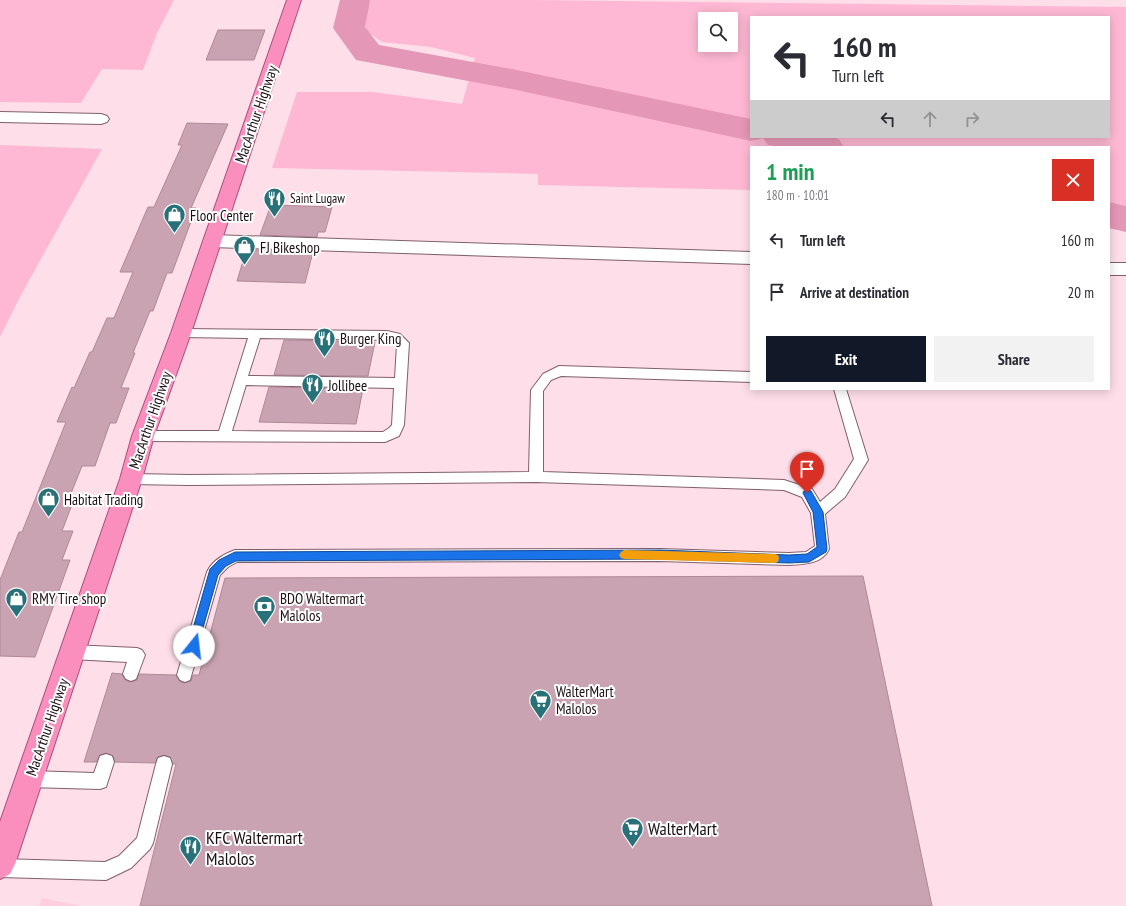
<!DOCTYPE html>
<meta charset="utf-8">
<style>
:root{--surface:#fff;--page:#f2f2f3;--text:#2b2b33;--muted:#7c7c81;--accent:#111827}
body{margin:0;font-family:"PT Sans Narrow",sans-serif;background:var(--page);color:var(--text);height:100vh;display:flex;flex-direction:column;font-size:15px;white-space:nowrap}
*{box-sizing:border-box;margin:0}
p{font-size:13px;color:var(--muted)}
.icon{flex:none;width:22px;height:22px;fill:none;stroke:currentColor;stroke-width:2;stroke-linecap:round;stroke-linejoin:round}
.map{position:relative;flex:1;overflow:hidden}
.side{position:absolute;left:750px;top:146px;width:360px;height:244px;display:flex;flex-direction:column;background:var(--surface);border-radius:0px;box-shadow:0 2px 10px #0003}
.side>*{flex:none}
.hud{position:absolute;left:750px;top:16px;width:360px;height:122px;border-radius:0px;box-shadow:0 2px 10px #0003;background:#fff;color:var(--text);overflow:hidden}
.tools{position:absolute;left:698px;top:12px;display:grid;gap:8px}
.tools a{display:grid;place-items:center;width:40px;height:40px;border-radius:0px;background:var(--surface);box-shadow:0 2px 10px #0003;font-size:20px}
.pin{position:absolute;display:grid;place-items:center;width:34px;height:34px;color:#fff;margin:-41px -17px;border-radius:50% 50% 50% 0;rotate:-45deg;box-shadow:0 0 4px #0007}
.pin .icon{rotate:45deg}
.me{position:absolute;width:44px;margin:-22px;rotate:16deg;stroke-linejoin:round;filter:drop-shadow(0 0 3px #0008)}
.turn{display:flex;align-items:center;gap:14px;height:84px;padding:0 16px;font-size:18px}
.turn .icon{width:52px;height:52px;stroke-width:2.5}
.turn b{display:block;font-size:28px;line-height:34px}
.lanes{display:flex;align-items:center;height:38px;padding:0 16px;background:#0003;justify-content:center;gap:20px;direction:ltr}
.lanes .off{opacity:.35}
.round{display:grid;place-items:center;flex:none;width:42px;height:42px;border-radius:0px;background:var(--page)}
.summary{display:flex;align-items:center;justify-content:space-between;height:68px;padding:0 16px}
h1{font-size:24px;font-weight:800;line-height:30px;color:#1e9e55}
.primary-button{display:flex;gap:8px;margin-top:auto;padding:8px 16px}
.primary-button a{flex:1;height:46px;border-radius:0px;background:var(--accent);color:#fff;font-size:16px;font-weight:800;line-height:46px;text-align:center}
.primary-button a+a{background:var(--page);color:var(--text)}
ul{padding:0;list-style:none}
li{display:flex;align-items:center;gap:12px;height:52px;padding:0 16px}
li div{flex:1}
li b{display:block;font-size:15px}
li em{font-style:normal}
.map>svg:first-child{display:block}
</style>
<div class="map">
<svg width="1126" height="906" viewBox="0 0 1126 906">
<rect width="100%" height="100%" fill="#fedee9"/>
<path fill="#ffcfe0" d="M42 898 81 906H39Z"/>
<path fill="#feb8d3" fill-rule="evenodd" d="M0 0H174L157 33 143 70 102 69 81 103 0 102Z
M366 0H534L1126 7V206L1109 202V147H751V190L538 185V174L272 168 297 92H373L462 104 475 58 431 47 382 42 365 30ZM751 17H1109V137H751ZM705 19H731V45H705Z
M0 145 102 149 21 295 0 337Z"/>
<g fill="none" stroke-linecap="round" stroke-linejoin="round">
<path fill="#e597b7" fill-rule="evenodd" d="M340 0H370L365 27 379 45 512 69 751 119V137H830L839 139 844 147H778L768 145 763 138 751 141 512 89 356 60 333 28Z
M1109 202 1126 206V232L1109 228Z"/>
</g>
<path fill="#c9a3b1" stroke="#ae8996" d="M218 30H265L254 60H206Z
M187 123 228 124 191 208H196L172 273H167L153 311H150L133 353H135L121 388H129L116 423H110L95 466H82L68 501 73 502 62 531H73L62 560H70L35 657 0 656V580L19 532H22L66 422H57L72 387 74 388 90 352H92L107 318H114L133 272H120L148 207H154L182 145H178Z
M271 205 332 207 325 232H318L317 237 260 235Z
M255 250 313 252 305 283 237 281 246 251Z
M284 340 375 342 368 376 274 375Z
M269 387 363 389 356 424 259 422Z
M863 576 932 906H140L176 764H173L170 757 164 755 158 757 155 763 115 762 113 756 106 753 100 755 96 762H84L112 673 122 674 125 680 130 682 137 680 139 674 176 675 179 681 184 683 191 681 193 675H199L225 578Z"/>
<g fill="none" stroke-linecap="round" stroke-linejoin="round">
<defs>
<path id="service" d="M181 329 387 331 400 334 409 343 404 425 399 436 385 442 143 441 138 440 137 436 138 432 143 431H219L248 338 181 337 177 336 175 333 177 330ZM260 338 392 340 397 344 395 378 248 376ZM246 385 394 388 392 425 389 428 383 432 232 431Z
M559 366 751 372V382L561 376 551 380 543 391V472L784 480 812 489 820 502 835 489 854 459 834 389H846L868 460 845 497 825 514 829 549C822 564 804 564 789 565L660 561 237 562 228 567 220 575 190 680 185 682 180 680 177 675 207 572C212 561 224 554 235 550L660 549 789 553 806 552 815 546 811 513 802 497 784 490 536 482 189 485 131 484 126 483 124 479 126 475 131 474 189 475 529 472 531 390 543 374Z
M72 645 137 648 142 650 145 655 136 679 131 681 126 679 123 674 127 662 72 659 67 657 64 652 67 647Z
M106 754 112 756 114 762 106 787 100 789 29 787 23 785 21 779 23 773 29 771 94 773 100 756Z
M164 756 170 758 172 764 153 843 150 849 131 868 106 880 0 877V859L105 862 119 856 137 838 156 764 158 758Z"/>
<path id="minor" d="M0 112 101 114 107 116 109 119 107 122 101 124 0 122Z
M212 235 751 252V264L212 247 206 245 203 241 206 237Z
M1109 263H1126V275H1109Z"/>
<path id="trunk" d="M287 0H301L191 333 154 436 142 479 15 864 10 874 0 879V822L120 479 132 436 171 333Z"/>
</defs>
<use href="#service" stroke="#815f6c" stroke-width="2"/>
<use href="#minor" stroke="#815f6c" stroke-width="2"/>
<use href="#trunk" stroke="#ab5078" stroke-width="2"/>
<use href="#service" fill="#fff" fill-rule="evenodd"/>
<use href="#minor" fill="#fff" fill-rule="evenodd"/>
<use href="#trunk" fill="#fa8fbe" fill-rule="evenodd"/>
</g>
<path fill="#1a73e8" stroke="#114b97" d="M807 490 811 491 823 512 827 549 826 552 809 562 789 563 660 559 236 561 226 566 218 575 197 649 194 650 190 649 188 646 210 569 219 560 235 552 660 550 789 555 807 554 817 547 813 512 803 493 804 491Z"/>
<path fill="#f59e0b" d="M624 550 775 554 778 555 779 558 778 562 775 563 624 559 621 558 619 555 621 552Z"/>
<defs>
<symbol id="restaurant-pin" viewBox="-11 -11 22 30"><path d="M0 17L-7.5 6A9.5 9.5 0 1 1 7.5 6Z" fill="#287179" stroke="#fff"/><path d="M-5-6h1v4h1v-4h1v4h1v-4h1v5L-1.5 .5V6h-2V.5L-5-1ZM5-6V6H3V1.5H1.5Q1.5-4 5-6Z" fill="#fff"/></symbol>
<symbol id="shop-pin" viewBox="-11 -11 22 30"><path d="M0 17L-7.5 6A9.5 9.5 0 1 1 7.5 6Z" fill="#287179" stroke="#fff"/><path d="M-5-2.5h2.3a2.7 3.5 0 0 1 5.4 0H5L5.5 6h-11ZM-1.5-2.5h3a1.5 2.3 0 0 0-3 0Z" fill="#fff"/></symbol>
<symbol id="bank-pin" viewBox="-11 -11 22 30"><path d="M0 17L-7.5 6A9.5 9.5 0 1 1 7.5 6Z" fill="#287179" stroke="#fff"/><path d="M-6-4H6V4H-6ZM0-2.3a2.3 2.3 0 1 0 0 4.6a2.3 2.3 0 1 0 0-4.6Z" fill="#fff"/></symbol>
<symbol id="supermarket-pin" viewBox="-11 -11 22 30"><path d="M0 17L-7.5 6A9.5 9.5 0 1 1 7.5 6Z" fill="#287179" stroke="#fff"/><path d="M-6-5.5h2.5l.6 2H6L4.5 2H-2.5L-4.4-4H-6ZM-1.5 3.2a1.3 1.3 0 1 0 .1 0ZM3 3.2a1.3 1.3 0 1 0 .1 0Z" fill="#fff"/></symbol>
</defs>
<g fill-rule="evenodd">
<use href="#restaurant-pin" x="262" y="186" width="25" height="34"/>
<use href="#shop-pin" x="162" y="202" width="25" height="34"/>
<use href="#shop-pin" x="232" y="234" width="25" height="34"/>
<use href="#restaurant-pin" x="312" y="326" width="25" height="34"/>
<use href="#restaurant-pin" x="300" y="372" width="25" height="34"/>
<use href="#shop-pin" x="36" y="486" width="25" height="34"/>
<use href="#shop-pin" x="4" y="586" width="25" height="34"/>
<use href="#bank-pin" x="252" y="594" width="25" height="34"/>
<use href="#supermarket-pin" x="528" y="688" width="25" height="34"/>
<use href="#supermarket-pin" x="620" y="816" width="25" height="34"/>
<use href="#restaurant-pin" x="178" y="834" width="25" height="34"/>
</g>
<g text-anchor="middle" dominant-baseline="central" stroke-width="4" stroke-linejoin="round" paint-order="stroke">
<g font-size="13" fill="#1d1015" stroke="#fff" text-anchor="start">
<text x="290" y="198">Saint Lugaw</text>
</g>
<g font-size="15" fill="#1d1015" stroke="#fff">
<text transform="translate(256 114) rotate(-71)">MacArthur Highway</text>
<text transform="translate(150 420) rotate(-71)">MacArthur Highway</text>
<text transform="translate(47 727) rotate(-71)">MacArthur Highway</text>
</g>
<g font-size="15" fill="#1d1015" stroke="#fff" text-anchor="start">
<text x="190" y="215">Floor Center</text>
<text x="260" y="247">FJ Bikeshop</text>
<text x="340" y="338">Burger King</text>
<text x="328" y="385">Jollibee</text>
<text x="64" y="499">Habitat Trading</text>
<text x="32" y="598">RMY Tire shop</text>
<text x="280" y="598">BDO Waltermart<tspan x="280" dy="17">Malolos</tspan></text>
<text x="556" y="691">WalterMart<tspan x="556" dy="17">Malolos</tspan></text>
</g>
<g font-size="18" fill="#1d1015" stroke="#fff" text-anchor="start">
<text x="648" y="828">WalterMart</text>
<text x="206" y="837">KFC Waltermart<tspan x="206" dy="21">Malolos</tspan></text>
</g>
</g>
</svg>
<div class="tools">
<a><svg class="icon" aria-label="search" viewBox="0 0 24 24"><circle cx="10" cy="10" r="6"/><path d="M15 15l6 6"/></svg></a>
</div>
<div class="pin" style="left:807px;top:493px;background:#d93025"><svg class="icon" aria-label="arrive" viewBox="0 0 24 24"><path d="M6 21V4h12l-3 4 3 4H6"/></svg></div>
<svg class="me" style="left:194px;top:646px" viewBox="-20 -20 40 40"><circle r="19" fill="#fff"/><path d="M0-13L10 11 0 6-10 11z" fill="#1a73e8"/></svg>
<div class="hud">
<div class="turn"><svg class="icon" aria-label="left" viewBox="0 0 24 24"><path d="M17 20v-9H6M10 6l-5 5 5 5"/></svg><div><b>160 m</b>Turn left</div></div>
<div class="lanes"><svg class="icon" aria-label="left" viewBox="0 0 24 24"><path d="M17 20v-9H6M10 6l-5 5 5 5"/></svg><svg class="icon off" aria-label="ahead" viewBox="0 0 24 24"><path d="M12 20V5M6 11l6-6 6 6"/></svg><svg class="icon off" aria-label="right" viewBox="0 0 24 24"><path d="M7 20v-9h11M14 6l5 5-5 5"/></svg></div>
</div>
<section class="side">
<div class="summary"><div><h1>1 min</h1><p>180 m · 10:01</p></div><a class="round" style="background:#d93025;color:#fff"><svg class="icon" aria-label="close" viewBox="0 0 24 24"><path d="M6 6l12 12M18 6L6 18"/></svg></a></div>
<ul>
<li><svg class="icon" aria-label="left" viewBox="0 0 24 24"><path d="M17 20v-9H6M10 6l-5 5 5 5"/></svg><div><b>Turn left</b></div><em>160 m</em></li>
<li><svg class="icon" aria-label="arrive" viewBox="0 0 24 24"><path d="M6 21V4h12l-3 4 3 4H6"/></svg><div><b>Arrive at destination</b></div><em>20 m</em></li>
</ul>
<div class="primary-button"><a>Exit</a><a>Share</a></div>
</section>
</div>
